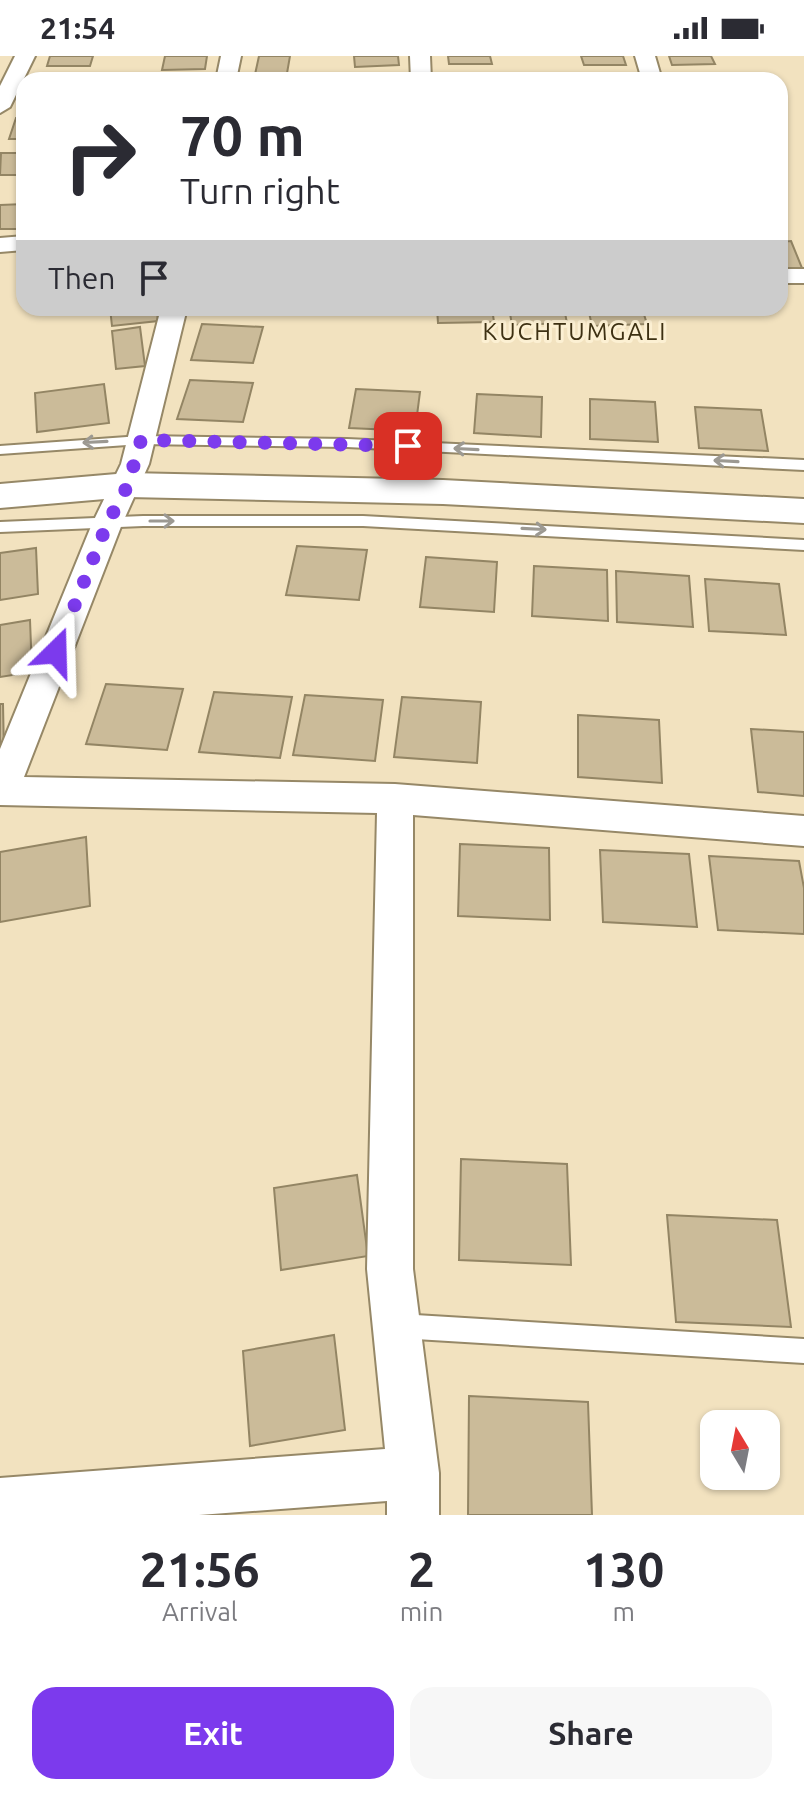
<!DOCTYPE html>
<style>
:root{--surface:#fff;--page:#f7f7f7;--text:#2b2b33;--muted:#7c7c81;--accent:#7c3aed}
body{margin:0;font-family:Ubuntu,sans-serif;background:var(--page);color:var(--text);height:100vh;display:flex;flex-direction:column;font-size:30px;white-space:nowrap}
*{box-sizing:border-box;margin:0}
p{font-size:26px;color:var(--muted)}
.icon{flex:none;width:44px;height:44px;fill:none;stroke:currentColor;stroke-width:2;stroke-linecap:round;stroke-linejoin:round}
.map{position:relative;height:1459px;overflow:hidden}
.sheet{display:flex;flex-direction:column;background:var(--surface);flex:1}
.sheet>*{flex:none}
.top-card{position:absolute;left:16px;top:16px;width:772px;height:244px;border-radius:24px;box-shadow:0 2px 6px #0004;background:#fff;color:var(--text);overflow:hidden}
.needle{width:52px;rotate:350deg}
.controls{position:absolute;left:700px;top:1354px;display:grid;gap:16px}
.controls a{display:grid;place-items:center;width:80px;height:80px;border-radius:16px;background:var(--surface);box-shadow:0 2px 6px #0004;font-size:40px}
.pin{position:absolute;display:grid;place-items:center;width:68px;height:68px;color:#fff;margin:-34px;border-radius:16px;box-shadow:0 4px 12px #0006}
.me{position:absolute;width:88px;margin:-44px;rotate:22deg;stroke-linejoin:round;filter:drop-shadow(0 0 6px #0008)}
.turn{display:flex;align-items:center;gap:28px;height:168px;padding:0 32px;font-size:36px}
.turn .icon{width:104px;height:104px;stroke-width:2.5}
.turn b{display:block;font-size:56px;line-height:68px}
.then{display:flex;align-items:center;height:76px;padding:0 32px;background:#0003;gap:16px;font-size:30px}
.eta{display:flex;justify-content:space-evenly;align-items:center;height:136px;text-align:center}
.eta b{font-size:48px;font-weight:700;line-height:56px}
.button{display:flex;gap:16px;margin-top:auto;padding:16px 32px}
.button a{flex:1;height:92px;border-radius:24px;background:var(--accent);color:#fff;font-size:32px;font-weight:700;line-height:92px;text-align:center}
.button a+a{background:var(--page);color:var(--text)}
.status{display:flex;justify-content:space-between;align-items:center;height:56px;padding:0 40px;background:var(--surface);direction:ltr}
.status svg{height:22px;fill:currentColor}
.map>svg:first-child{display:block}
</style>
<div class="status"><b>21:54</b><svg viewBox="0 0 49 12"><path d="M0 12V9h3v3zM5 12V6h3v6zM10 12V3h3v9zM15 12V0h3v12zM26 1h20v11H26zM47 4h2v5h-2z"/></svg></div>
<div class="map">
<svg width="804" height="1459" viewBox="0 0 804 1459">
<rect width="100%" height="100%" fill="#f2e2bf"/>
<path fill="#cbbb99" stroke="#938564" stroke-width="2" d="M50 0H93L90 10H47Z
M165 0H207L205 13 162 14Z
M259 0H290L286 23H254Z
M354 0H398L399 9 355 11Z
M448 0H490L492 8H449Z
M581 0H623L626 9H584Z
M669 0H711L715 8 672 9Z
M492 19 493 24H449V20Z
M16 62H24V83H9Z
M1 97H24V119H0Z
M24 148V173H0V149Z
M791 185 802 212H780V186Z
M110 252H157L158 265 112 270Z
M437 252H492L494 266 438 267Z
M509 252H564L567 267 512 269Z
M588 252H642L647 268 592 270Z
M202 268 263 271 253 307 191 304Z
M140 271 145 310 116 313 112 275Z
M190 324 253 327 243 366 177 363Z
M104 328 109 367 37 376 35 337Z
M356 333 420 336 415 375 349 372Z
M477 338 542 341 541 381 474 377Z
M590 343 655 346 658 386 590 383Z
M695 351 761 354 768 395 699 392Z
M297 490 367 494 359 544 286 539Z
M36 492 38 538 0 544V497Z
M426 501 497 506 494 556 420 551Z
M534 510 607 514 608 565 532 560Z
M616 515 689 520 693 571 617 566Z
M705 523 779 528 786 579 709 575Z
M30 564 32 616 0 621V569Z
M106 628 183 633 167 694 86 688Z
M214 636 292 641 280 702 199 696Z
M305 639 383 644 375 705 293 699Z
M402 641 481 646 477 707 394 701Z
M0 648H3L4 697 0 698Z
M578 659 659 664 662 727 578 721Z
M751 673 804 676V740L758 736Z
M86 781 90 850 0 866V796Z
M460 788 549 792 550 864 458 860Z
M600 794 689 798 697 871 603 866Z
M709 800 799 805 804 832V878L718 874Z
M461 1103 567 1108 571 1209 459 1204Z
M357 1119 368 1200 281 1214 274 1132Z
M667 1159 777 1164 791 1271 676 1266Z
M334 1279 345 1374 250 1390 243 1295Z
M469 1340 588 1346 592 1459H468Z"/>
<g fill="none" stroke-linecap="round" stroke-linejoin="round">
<defs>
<path id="service" d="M141 380 347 383 804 404V414L347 391 141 388 0 398V390Z
M143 460H363L804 484V494L363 470H143L0 476V466Z
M399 1258 804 1283V1307L399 1282 390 1279 387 1270 390 1261Z"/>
<path id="minor" d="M15 0H35L10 51 0 57V30Z
M221 0H241L236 24H216Z
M410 0H430L431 24H411Z
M635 0H655L662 24H642Z
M24 180V194L0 196V182Z
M780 213H804V227H780Z
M161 252H187L149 408 122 468 24 721 395 728 804 760V790L413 759V1213L439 1417V1459H387V1445L199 1459H0V1422L385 1393 367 1213 377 757 0 749V693L92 468 121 408Z"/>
<path id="secondary" d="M128 417 443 424 804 443V467L443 448 128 441 0 452V428Z"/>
</defs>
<use href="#service" stroke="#968867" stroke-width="4"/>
<use href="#minor" stroke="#968867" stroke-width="4"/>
<use href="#secondary" stroke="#968867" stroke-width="4"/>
<use href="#service" fill="#fff" fill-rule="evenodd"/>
<use href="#minor" fill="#fff" fill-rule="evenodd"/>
<use href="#secondary" fill="#fff" fill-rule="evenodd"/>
</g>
<defs><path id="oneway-shaft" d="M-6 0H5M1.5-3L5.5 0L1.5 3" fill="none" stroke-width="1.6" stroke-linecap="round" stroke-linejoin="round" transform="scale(2)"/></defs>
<g stroke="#9c9992">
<use href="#oneway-shaft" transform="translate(95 386) rotate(177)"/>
<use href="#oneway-shaft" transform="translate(466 393) rotate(-177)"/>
<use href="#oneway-shaft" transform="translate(726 405) rotate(-177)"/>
<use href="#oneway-shaft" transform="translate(162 465)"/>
<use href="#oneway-shaft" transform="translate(534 473) rotate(3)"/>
</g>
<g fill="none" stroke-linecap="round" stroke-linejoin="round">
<path stroke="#7c3aed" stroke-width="14" stroke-dasharray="0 25.2" d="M56 596 107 468 128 429 141 384 408 390"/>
</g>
<g text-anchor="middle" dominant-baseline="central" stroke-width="6" stroke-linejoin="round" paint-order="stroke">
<g font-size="24" letter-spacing="2" fill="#3d3012" stroke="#fcf0d3">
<text x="575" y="275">KUCHTUMGALI</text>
</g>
</g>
</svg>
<div class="controls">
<a><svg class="needle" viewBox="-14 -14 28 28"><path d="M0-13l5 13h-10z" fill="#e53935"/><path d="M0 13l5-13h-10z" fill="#7c7c81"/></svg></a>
</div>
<div class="pin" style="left:408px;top:390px;background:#d93025"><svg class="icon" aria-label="arrive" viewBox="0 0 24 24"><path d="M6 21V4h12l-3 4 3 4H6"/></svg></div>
<svg class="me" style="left:56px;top:596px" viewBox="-20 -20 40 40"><path d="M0-17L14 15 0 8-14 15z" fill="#7c3aed" stroke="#fff" stroke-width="4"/></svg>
<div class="top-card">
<div class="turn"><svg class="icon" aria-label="right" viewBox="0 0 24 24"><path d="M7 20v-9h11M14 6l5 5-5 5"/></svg><div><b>70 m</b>Turn right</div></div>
<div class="then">Then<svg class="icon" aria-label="arrive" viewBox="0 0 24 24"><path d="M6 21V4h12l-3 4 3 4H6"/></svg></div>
</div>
</div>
<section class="sheet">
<div class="eta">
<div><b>21:56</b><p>Arrival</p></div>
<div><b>2</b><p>min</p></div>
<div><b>130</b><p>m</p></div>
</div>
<div class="button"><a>Exit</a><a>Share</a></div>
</section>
